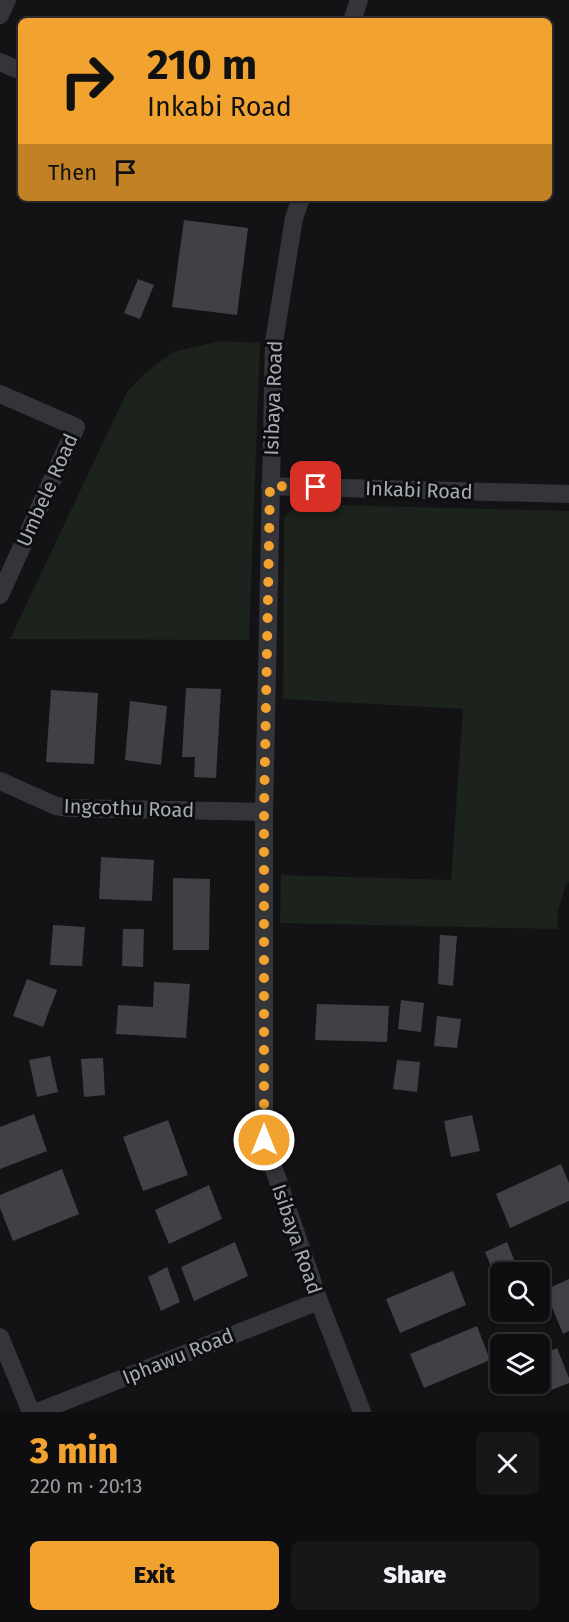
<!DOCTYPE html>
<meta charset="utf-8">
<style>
:root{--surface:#0e0e10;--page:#171719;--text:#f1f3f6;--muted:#9b9c9f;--line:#2e2e30;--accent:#f2a22e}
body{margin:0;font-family:"Fira Sans",sans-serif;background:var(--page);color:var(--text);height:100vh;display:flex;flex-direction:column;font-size:22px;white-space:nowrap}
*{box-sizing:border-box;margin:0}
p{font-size:20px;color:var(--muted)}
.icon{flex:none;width:33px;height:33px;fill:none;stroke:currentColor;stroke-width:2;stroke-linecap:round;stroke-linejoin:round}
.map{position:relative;height:1412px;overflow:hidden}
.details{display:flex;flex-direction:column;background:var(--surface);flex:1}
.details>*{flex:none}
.banner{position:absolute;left:18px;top:18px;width:534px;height:183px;border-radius:9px;box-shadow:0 2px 4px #0004,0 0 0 2px var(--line);background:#f2a22e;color:#111;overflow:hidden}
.fabs{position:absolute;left:490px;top:1262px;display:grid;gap:12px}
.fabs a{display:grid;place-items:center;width:60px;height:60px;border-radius:9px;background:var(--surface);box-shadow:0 2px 4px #0004,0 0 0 2px var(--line);font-size:30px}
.pin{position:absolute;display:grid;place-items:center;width:51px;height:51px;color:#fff;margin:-26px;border-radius:12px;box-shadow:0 3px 9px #0006}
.me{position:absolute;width:66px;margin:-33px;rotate:0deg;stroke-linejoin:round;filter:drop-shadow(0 0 4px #0008)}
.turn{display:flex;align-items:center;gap:21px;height:126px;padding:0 30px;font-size:27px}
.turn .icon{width:78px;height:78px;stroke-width:2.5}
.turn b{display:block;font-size:42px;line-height:51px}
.then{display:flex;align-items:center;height:57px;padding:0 30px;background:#0003;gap:12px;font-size:22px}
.round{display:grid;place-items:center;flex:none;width:63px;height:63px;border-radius:9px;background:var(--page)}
.summary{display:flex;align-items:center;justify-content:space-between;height:102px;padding:0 30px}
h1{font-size:36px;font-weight:800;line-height:45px;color:var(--accent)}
.action{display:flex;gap:12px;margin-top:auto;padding:12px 30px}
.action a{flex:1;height:69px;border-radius:9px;background:var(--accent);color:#111;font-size:24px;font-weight:800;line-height:69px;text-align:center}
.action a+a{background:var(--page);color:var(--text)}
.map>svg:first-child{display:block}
</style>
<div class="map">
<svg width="569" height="1412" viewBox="0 0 569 1412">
<rect width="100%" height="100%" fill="#131315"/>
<path fill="#1b231c" d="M220 341 260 343 249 640 10 639 127 392 144 374 173 352Z
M298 504 569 511V882L566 884 558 911 557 929 280 923 281 875 451 880 463 709 283 699 284 517Z"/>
<path fill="#3f4145" d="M184 220 248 228 237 315 172 307Z
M138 279 154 285 140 319 124 313Z
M186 688 221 689 216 778 194 777 195 757H182Z
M51 690 98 693 94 764 46 762Z
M130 701 167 706 161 765 125 760Z
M101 857 154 860 152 901 99 899Z
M173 878 210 879 209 950H173Z
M53 925 85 927 82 966 50 965Z
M123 929H144L143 967 122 966Z
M440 935 457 936 453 986 438 984Z
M27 979 57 990 43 1027 13 1016Z
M154 982 190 984 186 1038 116 1034 118 1005 153 1007Z
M401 1000 424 1003 421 1032 398 1029Z
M317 1004 389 1006 387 1042 315 1040Z
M437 1016 461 1019 457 1048 434 1046Z
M50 1056 58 1092 37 1097 29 1060Z
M103 1058 105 1095 84 1097 81 1059Z
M397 1060 420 1062 417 1092 393 1089Z
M34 1114 47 1151 0 1169V1127Z
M472 1115 480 1151 451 1157 444 1121Z
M168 1120 188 1175 143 1191 123 1137Z
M561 1164 569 1183V1201L510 1228 496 1194Z
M62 1169 79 1214 13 1241 0 1208V1195Z
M209 1185 222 1219 169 1244 155 1210Z
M235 1242 248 1276 194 1301 181 1267Z
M507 1242 519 1272H501V1285L499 1286 485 1252Z
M167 1267 180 1302 161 1311 148 1277Z
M453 1271 466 1305 400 1333 386 1299Z
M569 1279V1331L563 1334 545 1290Z
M477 1326 490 1360 424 1388 410 1354Z
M557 1348 569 1378V1383L544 1393 540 1384V1355Z"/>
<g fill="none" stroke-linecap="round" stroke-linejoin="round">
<path stroke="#34353a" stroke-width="18" d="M0 15 7 0
M352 21 359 0
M0 62 21 71
M301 198 294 218 274 342 264 812V1140L319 1301 362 1412
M0 394 76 427 0 595
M270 486 569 494
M0 781 56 806 69 808 264 812
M0 1337 31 1412
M37 1412 319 1301"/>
</g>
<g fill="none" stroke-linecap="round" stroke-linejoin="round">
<path stroke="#f2a22e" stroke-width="10" stroke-dasharray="0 18" d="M264 1140V812L270 486 316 487"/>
</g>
<g text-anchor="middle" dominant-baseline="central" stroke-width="6" stroke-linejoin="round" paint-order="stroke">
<g font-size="20" fill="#a5abb5" stroke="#0e0e10">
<text transform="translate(273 398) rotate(-88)">Isibaya Road</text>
<text transform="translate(47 490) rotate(-66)">Umbele Road</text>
<text transform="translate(419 490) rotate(2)">Inkabi Road</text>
<text transform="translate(129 808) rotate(2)">Ingcothu Road</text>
<text transform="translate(297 1239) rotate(71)">Isibaya Road</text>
<text transform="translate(178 1356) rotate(-22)">Iphawu Road</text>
</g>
</g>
</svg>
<div class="fabs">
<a><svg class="icon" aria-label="search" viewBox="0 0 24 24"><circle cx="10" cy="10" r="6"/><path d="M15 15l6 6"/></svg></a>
<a><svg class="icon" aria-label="layers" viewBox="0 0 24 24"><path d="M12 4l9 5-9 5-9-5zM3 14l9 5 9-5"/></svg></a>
</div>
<div class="pin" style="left:316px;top:487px;background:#d93025"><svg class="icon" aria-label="arrive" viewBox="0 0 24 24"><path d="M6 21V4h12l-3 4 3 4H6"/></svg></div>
<svg class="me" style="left:264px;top:1140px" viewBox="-20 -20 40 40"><circle r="17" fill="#f2a22e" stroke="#fff" stroke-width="3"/><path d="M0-11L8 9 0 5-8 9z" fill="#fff"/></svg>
<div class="banner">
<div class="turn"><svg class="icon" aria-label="right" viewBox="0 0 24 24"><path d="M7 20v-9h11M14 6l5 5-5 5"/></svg><div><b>210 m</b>Inkabi Road</div></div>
<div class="then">Then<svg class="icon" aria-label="arrive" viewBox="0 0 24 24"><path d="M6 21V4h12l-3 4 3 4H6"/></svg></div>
</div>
</div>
<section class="details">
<div class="summary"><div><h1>3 min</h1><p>220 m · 20:13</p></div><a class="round"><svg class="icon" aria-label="close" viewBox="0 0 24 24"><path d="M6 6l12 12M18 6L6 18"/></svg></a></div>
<div class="action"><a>Exit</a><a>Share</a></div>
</section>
